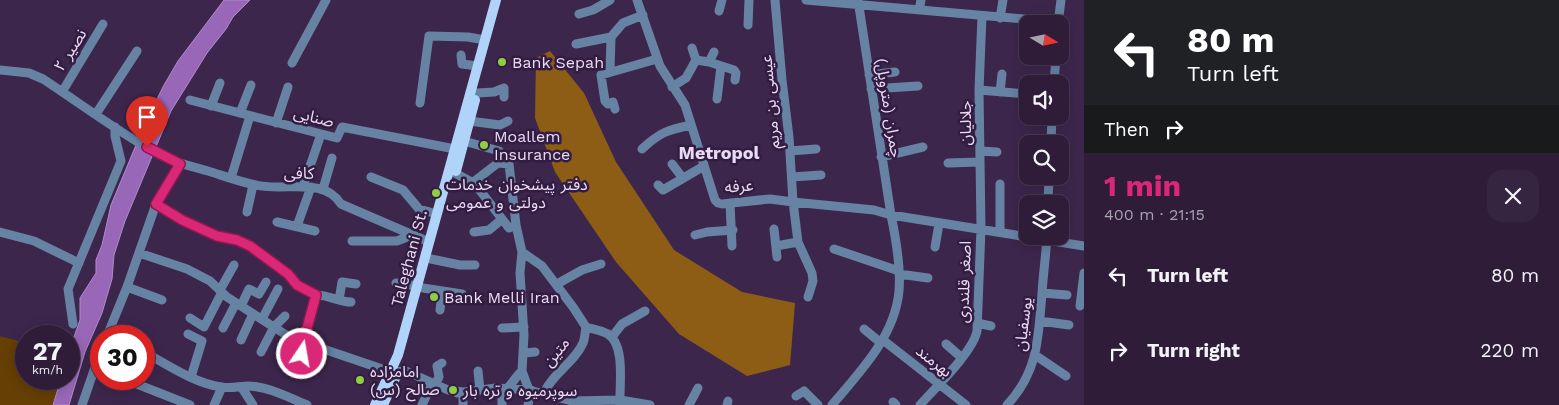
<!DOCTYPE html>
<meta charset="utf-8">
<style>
:root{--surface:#2e1c39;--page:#362541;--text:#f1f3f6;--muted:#a7a1ae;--line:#493a53;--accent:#db2777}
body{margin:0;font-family:"Work Sans","Noto Sans Arabic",sans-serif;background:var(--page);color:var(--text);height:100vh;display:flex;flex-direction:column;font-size:19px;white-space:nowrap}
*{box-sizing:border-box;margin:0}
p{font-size:16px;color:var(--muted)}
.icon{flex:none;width:28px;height:28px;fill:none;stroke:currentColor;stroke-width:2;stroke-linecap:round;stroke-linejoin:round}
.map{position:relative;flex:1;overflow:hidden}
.side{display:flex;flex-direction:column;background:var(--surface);width:475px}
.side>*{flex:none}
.guide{background:#202124;color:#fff;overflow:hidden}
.needle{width:32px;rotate:100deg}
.fabs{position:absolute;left:1019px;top:15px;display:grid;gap:10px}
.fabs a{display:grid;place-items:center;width:50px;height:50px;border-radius:10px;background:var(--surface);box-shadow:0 2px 12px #0003,0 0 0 1px var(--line);font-size:25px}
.speed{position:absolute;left:15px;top:325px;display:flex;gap:10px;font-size:25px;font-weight:700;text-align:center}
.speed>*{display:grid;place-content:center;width:65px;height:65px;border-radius:50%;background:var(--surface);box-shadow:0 2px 12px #0003,0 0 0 1px var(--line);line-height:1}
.speed small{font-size:12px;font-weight:400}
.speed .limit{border:8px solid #d22;background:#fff;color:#111}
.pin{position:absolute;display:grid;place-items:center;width:42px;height:42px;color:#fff;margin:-51px -21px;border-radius:50% 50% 50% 0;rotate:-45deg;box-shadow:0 0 5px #0007}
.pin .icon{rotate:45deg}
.me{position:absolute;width:55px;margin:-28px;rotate:12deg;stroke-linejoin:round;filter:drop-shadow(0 0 4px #0008)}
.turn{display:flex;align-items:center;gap:18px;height:105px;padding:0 20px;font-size:22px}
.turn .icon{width:65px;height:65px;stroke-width:2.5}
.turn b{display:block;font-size:35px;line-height:42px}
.then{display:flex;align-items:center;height:48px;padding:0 20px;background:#0003;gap:10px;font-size:19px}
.round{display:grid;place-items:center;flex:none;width:52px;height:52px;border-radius:15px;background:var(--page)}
.overview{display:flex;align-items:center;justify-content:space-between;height:85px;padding:0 20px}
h1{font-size:30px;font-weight:700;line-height:38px;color:var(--accent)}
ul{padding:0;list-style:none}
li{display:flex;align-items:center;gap:15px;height:75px;padding:0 20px}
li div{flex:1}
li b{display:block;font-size:19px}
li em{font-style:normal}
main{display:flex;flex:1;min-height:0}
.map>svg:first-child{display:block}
</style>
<main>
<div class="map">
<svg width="1084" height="405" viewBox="0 0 1084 405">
<rect width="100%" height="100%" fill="#3d264c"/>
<path fill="#653f03" d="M0 336 26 343V379H61L53 405H0Z"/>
<path fill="#8e5d15" d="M550 51 584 93 616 162 674 250 742 292 795 303 790 365 747 376 679 334 616 262 555 172 535 118 536 58Z"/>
<path fill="#9967b8" stroke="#b18aca" d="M224 0H250L233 17 226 29 207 53 171 111 125 221 114 255 112 279 102 313 85 352 69 405H53L61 379H69V351L80 320V298L96 273V260L102 245 111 205 146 121 164 85 178 61Z"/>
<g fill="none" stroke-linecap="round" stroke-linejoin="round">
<path stroke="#6783a3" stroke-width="9" d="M637 0 660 66 685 105 715 200 718 203 722 204 770 199 793 202 798 242 812 273 813 281 808 297
M775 0 782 80 789 137 793 202 874 210 891 215C896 239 901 267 899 291 895 336 860 372 832 405
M806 0 1058 22
M858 0 891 215 1084 246
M919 10 921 0
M719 11 722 0
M579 14 593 10 610 0
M1000 18 1003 0
M1058 24 1061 0
M748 25 749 0
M576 44 611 37 623 23 643 15
M692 48 696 60
M461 55 462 64 478 66
M709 62 714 52
M292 63 326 0
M0 70 29 73 43 79C81 104 118 132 158 154 174 163 191 166 208 171 224 176 240 182 256 185 283 192 324 176 341 204L429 242
M610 72 611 37
M869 75 895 72
M1054 84 1056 56
M672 87 686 78 696 60 709 62 734 70 736 73 735 80
M871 89 918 86
M979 90 1028 94
M62 92 103 24
M1000 92 1002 74
M477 93 494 92 504 88V97
M717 99 721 66
M190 100 337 138 342 127 455 149
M420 103 429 36 468 37 485 40
M211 106 220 83
M615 109 613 102 608 104 605 101 601 75 657 59
M240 113 251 85
M96 114 137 51
M469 121 500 125 508 121
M276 123 288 87
M464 141 499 151 498 163 472 183
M1051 144 1052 116
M642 149C660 132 668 130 691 125
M790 151 816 149
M980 151 997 152
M881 157 923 147
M498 163 509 164 516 225 522 252 542 266 573 307 586 327C593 329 601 330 608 334 626 346 619 386 620 405
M948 163 980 162
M672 164 682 177
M455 173 475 184 509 228 516 225
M371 177 403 190 419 209 437 214
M792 177 821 175
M231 178 250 116
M1000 184V232
M658 185 663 190 704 166
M303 187 321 134
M323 189 332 158
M730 203 732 246
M156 204 182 220 217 236 237 240 250 246 287 274 297 285 316 295
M1048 204 1049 176
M247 212 253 185
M277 222 315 231
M297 226 311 187
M774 229 777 257
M0 232 34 241 79 263
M474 232 489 230 501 220
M695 235 707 232 733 230
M352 241H397L412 235
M776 246 798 242
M935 247 939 224
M834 249 899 271
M139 253 187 269 210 281 227 297 291 338 391 372 406 371 448 390 463 392
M431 259 460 265H475
M899 274 928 278
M396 283 417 286
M557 284 582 270 601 264
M127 287 162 300
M423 288 462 294
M220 290 234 265
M1042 293 1067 295
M339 300 342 282 356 284
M241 306 249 289 259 294 266 282
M1080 306 1084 273
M440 310 442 292
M190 318 204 327 222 292
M262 319 278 289
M1040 321 1069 325
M977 323 991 326
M73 324 68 289 121 161 115 136V127
M223 328 236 303
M502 328 524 327
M864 329 881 343
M188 334 202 341 191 377
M107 336 127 287 156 204 180 164
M612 337 622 324 645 311
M241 340 253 314
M883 340 966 405
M303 343 316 295C329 295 339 302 351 302
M946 344 962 358
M144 352C168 365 194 383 221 387 231 389 240 386 248 386 267 386 290 398 307 405
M261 352 274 327 285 316
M524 353 535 352
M1035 355 1066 376
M297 364 306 345
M478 371 480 390
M522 371 524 335 520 273 522 252
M522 371 529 390
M124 379 190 405
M435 384 439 377 437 366 442 363
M242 388 253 405
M463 392V405
M457 393 496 388 529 390 572 401 620 400 650 405
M544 393C552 374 575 362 583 343 585 338 585 332 586 327
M796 396 804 391 818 405
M893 402 896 405
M82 405 101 350
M214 405 222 387
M422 405 430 388
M502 405V393C511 387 514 378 522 371
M528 405 531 390
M689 405 698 388
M727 405 728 401
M920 405C935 388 973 352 977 331L981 229 979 90 982 16
M1007 405C1039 371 1038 337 1042 294 1043 275 1046 255 1047 236"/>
<path stroke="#b0d3fa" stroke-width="10" d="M456 171 475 100
M375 405 398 355 496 0
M383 405 397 374"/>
</g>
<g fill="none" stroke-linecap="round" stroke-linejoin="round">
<defs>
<path id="route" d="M147 147 180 164 156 204 182 220 217 236 237 240 250 246 288 274 297 285 316 295 303 343 306 344 302 354"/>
</defs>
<use href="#route" stroke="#8e194d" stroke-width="12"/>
<use href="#route" stroke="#db2777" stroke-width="9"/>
</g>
<g fill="#8dce44" stroke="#331c41" stroke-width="2">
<circle cx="502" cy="62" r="5"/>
<circle cx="484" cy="145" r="5"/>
<circle cx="436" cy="193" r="5"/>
<circle cx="434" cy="297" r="5"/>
<circle cx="360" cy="380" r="5"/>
<circle cx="453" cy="390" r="5"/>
</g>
<g text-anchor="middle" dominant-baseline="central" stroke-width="5" stroke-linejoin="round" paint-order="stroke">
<g font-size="16" fill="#e9dbf4" stroke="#331c41">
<text transform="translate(70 50) rotate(-58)">نصیر ۲</text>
<text transform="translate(770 102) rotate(-95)">عیسی بن مریم</text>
<text transform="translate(889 108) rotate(81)">چمران (متروپل)</text>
<text transform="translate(314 117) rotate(14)">صنایی</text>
<text transform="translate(965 123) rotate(-90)">جلالیان</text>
<text transform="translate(299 173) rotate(1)">کافی</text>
<text transform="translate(739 186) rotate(-5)">عرفه</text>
<text transform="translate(409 258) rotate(-75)">Taleghani St.</text>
<text transform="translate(964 282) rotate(-88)">اصغر قلندری</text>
<text transform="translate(1023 324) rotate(-83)">یوسفیان</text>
<text transform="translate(556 352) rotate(-51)">متین</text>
<text transform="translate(934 361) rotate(38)">بهرمند</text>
</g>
<g font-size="16" fill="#e9dbf4" stroke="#331c41" text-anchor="start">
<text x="512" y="62">Bank Sepah</text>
<text x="494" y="136">Moallem<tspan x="494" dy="18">Insurance</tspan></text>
<text x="446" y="184">دفتر پیشخوان خدمات<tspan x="446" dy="18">دولتی و عمومی</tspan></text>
<text x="444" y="297">Bank Melli Iran</text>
<text x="370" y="371">امامزاده<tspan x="370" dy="18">صالح (س)</tspan></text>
<text x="463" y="390">سوپرمیوه و تره بار</text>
</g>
<g font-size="18" font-weight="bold" fill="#e9dbf4" stroke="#331c41">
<text x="719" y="152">Metropol</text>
</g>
</g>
</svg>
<div class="fabs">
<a><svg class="needle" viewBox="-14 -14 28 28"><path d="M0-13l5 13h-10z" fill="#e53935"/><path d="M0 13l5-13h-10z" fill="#a7a1ae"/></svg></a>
<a><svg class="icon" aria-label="sound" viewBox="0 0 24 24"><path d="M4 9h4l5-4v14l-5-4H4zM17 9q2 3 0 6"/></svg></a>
<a><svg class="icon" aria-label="search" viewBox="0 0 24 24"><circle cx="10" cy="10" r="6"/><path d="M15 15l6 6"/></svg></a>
<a><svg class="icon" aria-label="layers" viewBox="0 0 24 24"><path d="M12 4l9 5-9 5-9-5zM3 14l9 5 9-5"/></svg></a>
</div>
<div class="speed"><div>27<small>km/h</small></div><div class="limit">30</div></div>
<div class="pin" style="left:147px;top:147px;background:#d93025"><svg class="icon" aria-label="arrive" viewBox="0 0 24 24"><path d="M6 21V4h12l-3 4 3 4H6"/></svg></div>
<svg class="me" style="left:302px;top:354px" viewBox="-20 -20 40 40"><circle r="17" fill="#db2777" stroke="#fff" stroke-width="3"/><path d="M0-11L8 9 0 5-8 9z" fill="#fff"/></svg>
</div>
<section class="side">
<div class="guide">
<div class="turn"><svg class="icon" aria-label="left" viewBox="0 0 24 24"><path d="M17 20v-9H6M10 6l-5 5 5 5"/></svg><div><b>80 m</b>Turn left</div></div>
<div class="then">Then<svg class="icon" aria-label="right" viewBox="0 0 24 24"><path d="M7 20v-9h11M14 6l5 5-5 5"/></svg></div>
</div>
<div class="overview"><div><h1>1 min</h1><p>400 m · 21:15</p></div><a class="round"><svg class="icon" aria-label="close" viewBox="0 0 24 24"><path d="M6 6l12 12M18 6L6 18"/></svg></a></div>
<ul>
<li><svg class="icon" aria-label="left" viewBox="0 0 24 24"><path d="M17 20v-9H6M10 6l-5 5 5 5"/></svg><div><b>Turn left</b></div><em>80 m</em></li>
<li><svg class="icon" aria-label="right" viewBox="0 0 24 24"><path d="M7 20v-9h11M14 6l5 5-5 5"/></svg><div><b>Turn right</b></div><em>220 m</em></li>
</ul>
</section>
</main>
